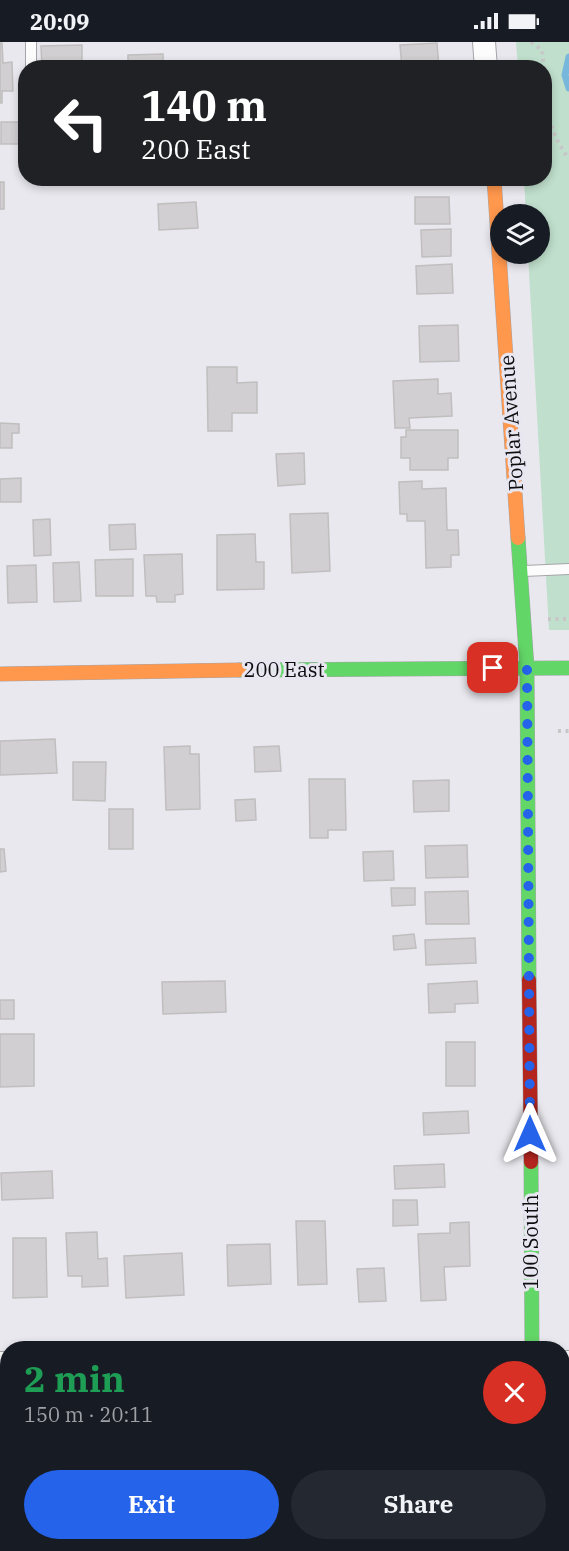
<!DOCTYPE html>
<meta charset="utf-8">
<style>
:root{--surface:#171b24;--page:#242831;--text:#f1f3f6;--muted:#9ea1a6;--accent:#2563eb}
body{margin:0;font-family:"IBM Plex Serif",serif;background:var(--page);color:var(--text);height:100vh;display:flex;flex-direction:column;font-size:22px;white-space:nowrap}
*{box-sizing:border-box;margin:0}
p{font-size:20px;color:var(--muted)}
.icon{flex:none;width:33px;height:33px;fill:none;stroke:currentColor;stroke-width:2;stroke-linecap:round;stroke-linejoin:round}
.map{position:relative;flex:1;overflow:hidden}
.side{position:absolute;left:0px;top:1299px;width:570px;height:210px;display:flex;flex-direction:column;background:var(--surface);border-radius:24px 24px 0 0;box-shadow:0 3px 9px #0003}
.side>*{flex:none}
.guide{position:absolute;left:18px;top:18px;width:534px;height:126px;border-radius:24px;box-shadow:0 3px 9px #0003;background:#202124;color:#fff;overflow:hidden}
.controls{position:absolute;left:490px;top:162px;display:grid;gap:12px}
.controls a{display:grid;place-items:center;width:60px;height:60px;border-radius:50%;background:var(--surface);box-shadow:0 3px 9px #0003;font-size:30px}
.pin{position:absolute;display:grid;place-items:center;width:51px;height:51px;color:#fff;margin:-26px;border-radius:12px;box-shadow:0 3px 9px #0006}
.me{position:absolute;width:66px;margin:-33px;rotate:0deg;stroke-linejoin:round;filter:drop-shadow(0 0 4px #0008)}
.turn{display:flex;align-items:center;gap:21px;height:126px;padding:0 24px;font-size:27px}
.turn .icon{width:78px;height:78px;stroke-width:2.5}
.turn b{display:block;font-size:42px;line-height:51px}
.round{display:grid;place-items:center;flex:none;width:63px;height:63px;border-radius:32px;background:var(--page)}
.headline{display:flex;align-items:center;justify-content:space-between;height:102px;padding:0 24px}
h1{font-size:36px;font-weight:700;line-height:45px;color:#1e9e55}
.primary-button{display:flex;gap:12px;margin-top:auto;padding:12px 24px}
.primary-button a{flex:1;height:69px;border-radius:36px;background:var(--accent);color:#fff;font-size:24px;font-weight:700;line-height:69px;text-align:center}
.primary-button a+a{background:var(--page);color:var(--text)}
.status{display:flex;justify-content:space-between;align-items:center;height:42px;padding:0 30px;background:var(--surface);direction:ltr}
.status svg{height:16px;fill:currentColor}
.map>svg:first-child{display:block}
</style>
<div class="status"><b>20:09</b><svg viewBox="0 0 49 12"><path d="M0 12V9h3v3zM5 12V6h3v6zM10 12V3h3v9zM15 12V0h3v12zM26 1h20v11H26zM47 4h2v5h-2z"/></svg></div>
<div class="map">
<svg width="569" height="1509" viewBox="0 0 569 1509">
<rect width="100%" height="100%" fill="#e9e8ee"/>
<path fill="#c0dfcc" d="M516 0H569V588H549L528 212H540V172H526L524 137 544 136V26L518 25Z"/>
<path fill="#a9d6bc" d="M178 1502H336L338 1509H181Z"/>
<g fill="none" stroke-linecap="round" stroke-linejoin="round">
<path stroke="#76b7db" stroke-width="7" d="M569 15 565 33 569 46"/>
</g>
<path fill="#d1cfd1" stroke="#c0bebf" stroke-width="1.5" d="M0 1H2L3 21 12 20 13 49H2V61H0Z
M437 1 439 26H402L400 3Z
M82 3V26H42L41 4Z
M163 12V26H128V13Z
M386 20V26H353V21Z
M321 22V26H281V23Z
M1 80H25V102H1Z
M152 136H192V138L152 139Z
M0 140H4V167H0Z
M415 155H449L450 182H415Z
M196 160 198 186 159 188 158 162Z
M451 187V214L422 215 421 188Z
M452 222 453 251 417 252 416 224Z
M458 283 459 319 420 320 419 284Z
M207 325H237V341L257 340V371H232V389H208Z
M438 337V352L451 351 452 374 409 376 410 386H395L393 339Z
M0 381 19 382V391H12V406H0Z
M406 388H458V416H448V428H410V416H401V395H406Z
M304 411 305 442 278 444 276 412Z
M21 436V460H0V437Z
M422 439V447L446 446 447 488H458L459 513H451V525L426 526 425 479H407V472H400L399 440Z
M328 471 330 529 292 531 290 472Z
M50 477 51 513 34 514 33 478Z
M135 482 136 507 110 508 109 483Z
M255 492 256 520H264V547L217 548V493Z
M182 512 183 552 175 553V560H157L156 554H146L144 513Z
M133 517V554H96L95 518Z
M79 520 81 559 54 560 53 521Z
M36 523 37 560 8 561 7 524Z
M55 697 57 731 0 733V699Z
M190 704V712H199L200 767 166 768 164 705Z
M279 704 281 729 255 730 254 705Z
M73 720H106L105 759 73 758Z
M309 737H345L346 788H328V796H310Z
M449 738V769L414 770 413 739Z
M255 757 256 778 236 779 235 758Z
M109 767H133V807H109Z
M467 803 468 835 426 836 425 804Z
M0 807H4L6 829 0 830Z
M393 809 394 838 364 839 363 810Z
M391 846H415V863L392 864Z
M468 849 469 882H426L425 850Z
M414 892 416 906 394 908 393 894Z
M475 896 476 921 426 923 425 898Z
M225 939 226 970 163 972 162 940Z
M477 939 478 961 455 962V970L429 971 428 942Z
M0 958H14V977H0Z
M0 992H34V1044L0 1045Z
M446 1000H475V1044H446Z
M468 1069 469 1091 424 1093 423 1071Z
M444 1122 445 1145 395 1147 394 1124Z
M52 1129 53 1156 2 1158 1 1131Z
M393 1158H417L418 1183 393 1184Z
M296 1179H325L327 1242 298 1243Z
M469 1180 470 1224 444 1225 446 1258 421 1259 418 1192 450 1191V1181Z
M97 1190 98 1217 107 1216 108 1244 82 1245V1234H68L66 1191Z
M13 1196H46L47 1255 13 1256Z
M270 1202 271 1242 228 1244 227 1203Z
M182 1211 184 1253 126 1256 124 1214Z
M384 1226 386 1259 359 1260 357 1227Z"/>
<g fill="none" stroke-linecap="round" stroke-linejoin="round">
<defs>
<path id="lane" d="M31 0V26
M524 529 569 527"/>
<path id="street" d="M484 0 486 26
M562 1320H569
M0 1321H8
M532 1502V1509"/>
<path id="fast" d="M518 496 527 626 529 938
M239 628 569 626
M531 1120 532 1306"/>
<path id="slow" d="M494 136 518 496
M0 632 239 628"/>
<path id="jam" d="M529 938 531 1120"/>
</defs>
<use href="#lane" stroke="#a5a5a9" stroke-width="12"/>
<use href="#street" stroke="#a5a5a9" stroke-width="24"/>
<use href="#fast" stroke="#a5a5a9" stroke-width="15"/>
<use href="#slow" stroke="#a5a5a9" stroke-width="15"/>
<use href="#jam" stroke="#a5a5a9" stroke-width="15"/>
<path stroke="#c7c7c8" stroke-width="4" stroke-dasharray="3 4.5" stroke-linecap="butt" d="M531 0 542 8 544 26
M544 32C548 68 547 87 569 117
M548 577H569
M558 689H569"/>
<use href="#lane" stroke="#fcfcfc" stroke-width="10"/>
<use href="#street" stroke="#fcfcfc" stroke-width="22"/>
<use href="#fast" stroke="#63d668" stroke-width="14"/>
<use href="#slow" stroke="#ff974d" stroke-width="14"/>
<use href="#jam" stroke="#b3261e" stroke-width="14"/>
</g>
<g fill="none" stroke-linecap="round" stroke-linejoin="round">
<path stroke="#2563eb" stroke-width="10" stroke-dasharray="0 18" d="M493 626H527L530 1092"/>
</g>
<g text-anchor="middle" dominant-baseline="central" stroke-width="6" stroke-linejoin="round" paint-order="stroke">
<g font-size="20" fill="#0d0d10" stroke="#e8e6f0">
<text transform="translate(511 381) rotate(-94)">Poplar Avenue</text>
<text x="284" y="627">200 East</text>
<text transform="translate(530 1200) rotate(-90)">100 South</text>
</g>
</g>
</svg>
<div class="controls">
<a><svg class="icon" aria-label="layers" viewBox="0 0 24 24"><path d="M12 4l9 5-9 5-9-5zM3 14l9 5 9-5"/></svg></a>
</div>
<div class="pin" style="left:493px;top:626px;background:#d93025"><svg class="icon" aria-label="arrive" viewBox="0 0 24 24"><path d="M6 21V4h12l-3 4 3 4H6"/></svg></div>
<svg class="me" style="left:530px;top:1092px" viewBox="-20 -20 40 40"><path d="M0-17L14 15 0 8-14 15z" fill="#2563eb" stroke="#fff" stroke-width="4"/></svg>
<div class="guide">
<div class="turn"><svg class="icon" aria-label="left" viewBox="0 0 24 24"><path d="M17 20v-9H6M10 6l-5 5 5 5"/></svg><div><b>140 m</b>200 East</div></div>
</div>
<section class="side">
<div class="headline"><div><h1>2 min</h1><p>150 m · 20:11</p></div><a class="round" style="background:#d93025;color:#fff"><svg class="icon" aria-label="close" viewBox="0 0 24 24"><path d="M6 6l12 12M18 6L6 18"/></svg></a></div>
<div class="primary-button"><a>Exit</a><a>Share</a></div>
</section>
</div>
